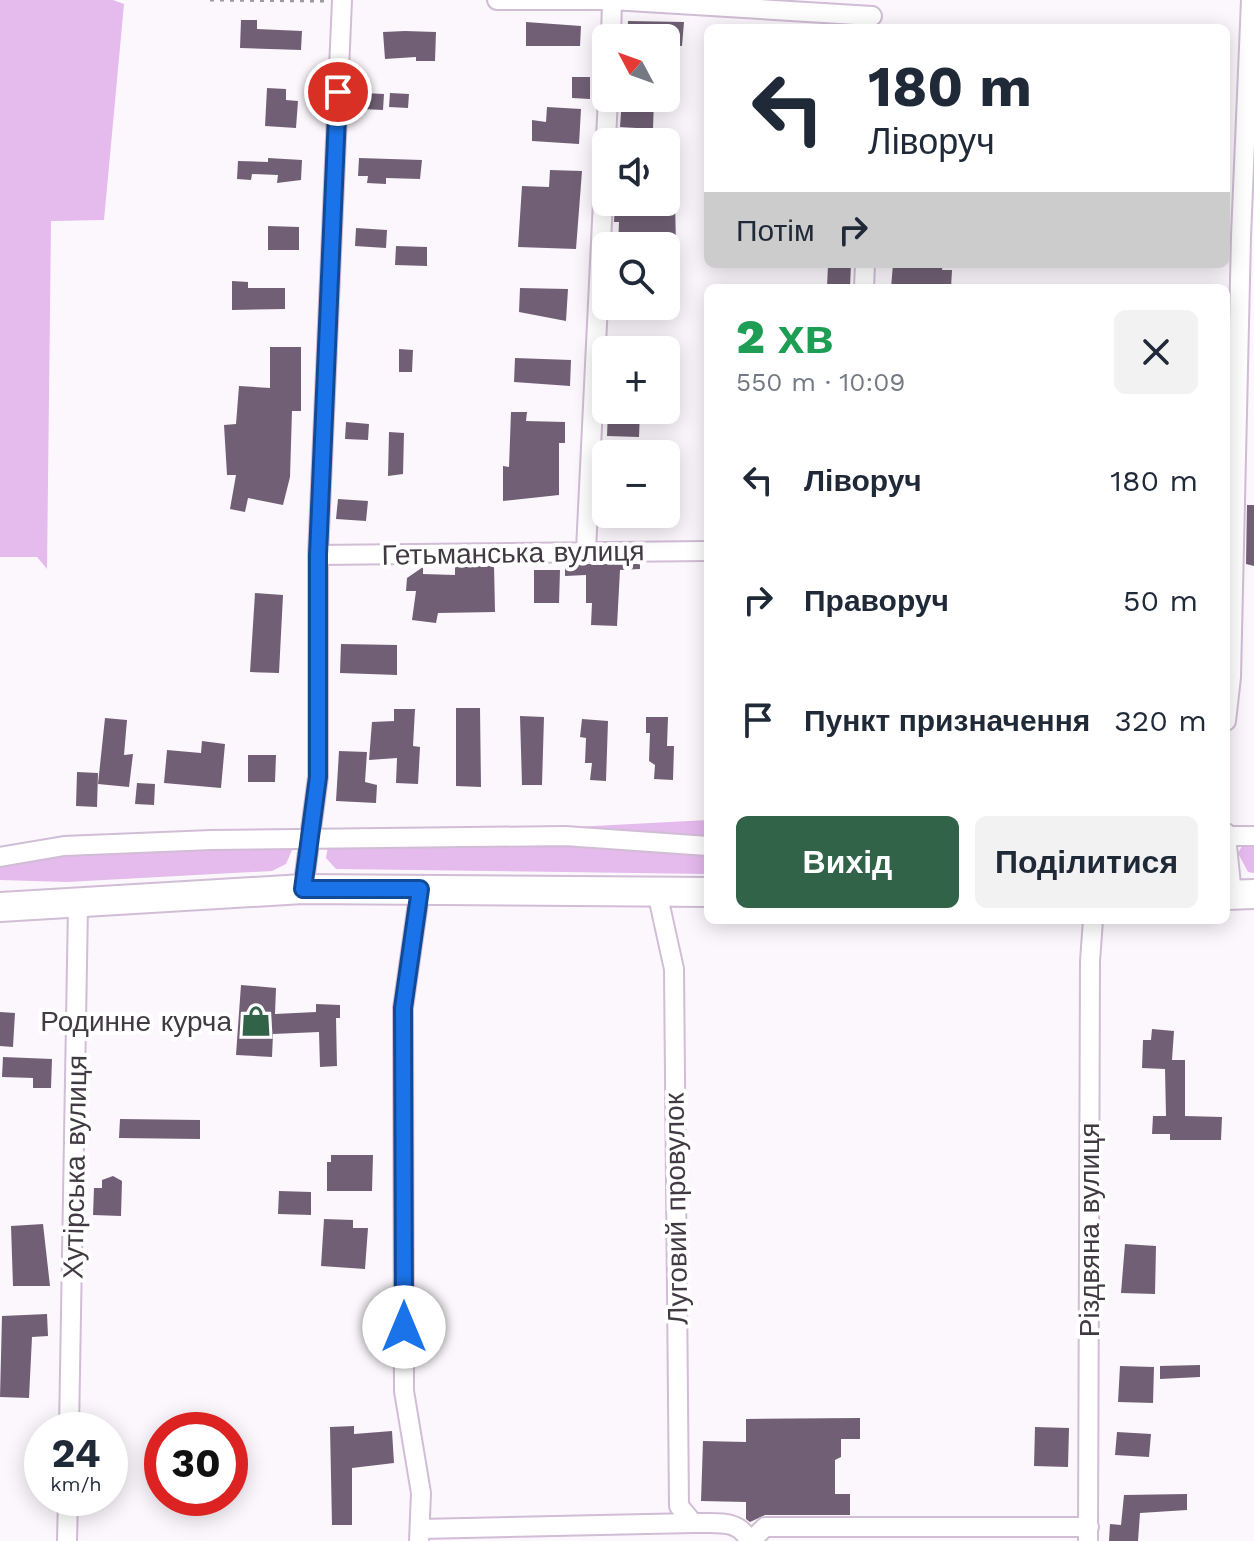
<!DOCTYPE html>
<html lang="uk">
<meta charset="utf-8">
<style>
:root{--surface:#fff;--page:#f2f2f3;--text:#1f2937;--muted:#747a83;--accent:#306348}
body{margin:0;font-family:"Work Sans",sans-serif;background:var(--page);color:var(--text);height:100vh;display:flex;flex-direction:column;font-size:30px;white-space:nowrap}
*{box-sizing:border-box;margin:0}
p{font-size:26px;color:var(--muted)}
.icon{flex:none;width:44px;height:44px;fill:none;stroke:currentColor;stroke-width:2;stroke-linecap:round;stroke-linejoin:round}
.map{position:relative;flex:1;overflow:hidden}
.sheet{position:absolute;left:704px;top:284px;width:526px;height:640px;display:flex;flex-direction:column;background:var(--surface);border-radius:12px;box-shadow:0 4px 20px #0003}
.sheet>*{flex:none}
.guide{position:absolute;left:704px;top:24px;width:526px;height:244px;border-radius:12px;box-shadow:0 4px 20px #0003;background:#fff;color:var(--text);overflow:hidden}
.needle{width:52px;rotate:311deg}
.controls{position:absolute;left:592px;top:24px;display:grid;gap:16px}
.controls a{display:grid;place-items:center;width:88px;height:88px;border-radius:12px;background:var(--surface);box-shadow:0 4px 20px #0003;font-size:40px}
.speed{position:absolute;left:24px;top:1412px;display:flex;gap:16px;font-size:40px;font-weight:700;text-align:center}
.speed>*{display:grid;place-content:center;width:104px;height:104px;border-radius:50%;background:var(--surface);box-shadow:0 4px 20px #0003;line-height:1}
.speed small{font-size:20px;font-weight:400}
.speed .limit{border:12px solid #d22;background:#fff;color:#111}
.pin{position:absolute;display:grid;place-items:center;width:68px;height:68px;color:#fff;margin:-34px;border:4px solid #fff;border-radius:50%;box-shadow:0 2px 8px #0007}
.me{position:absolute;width:88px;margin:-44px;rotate:0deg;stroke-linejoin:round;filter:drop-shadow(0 0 6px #0008)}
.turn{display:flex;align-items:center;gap:28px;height:168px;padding:0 32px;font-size:36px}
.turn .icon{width:104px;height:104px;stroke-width:2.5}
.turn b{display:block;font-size:56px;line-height:68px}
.then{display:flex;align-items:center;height:76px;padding:0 32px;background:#0003;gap:16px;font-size:30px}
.round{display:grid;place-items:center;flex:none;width:84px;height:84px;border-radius:12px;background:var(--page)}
.head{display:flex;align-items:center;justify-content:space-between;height:136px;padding:0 32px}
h1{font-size:48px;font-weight:800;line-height:60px;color:#1e9e55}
.cta{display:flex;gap:16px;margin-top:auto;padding:16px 32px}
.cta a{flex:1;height:92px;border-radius:12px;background:var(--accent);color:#fff;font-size:32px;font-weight:800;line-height:92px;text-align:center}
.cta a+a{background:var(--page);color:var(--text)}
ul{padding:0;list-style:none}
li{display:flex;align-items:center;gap:24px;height:120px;padding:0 32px}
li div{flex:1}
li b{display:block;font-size:30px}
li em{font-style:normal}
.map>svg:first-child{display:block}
</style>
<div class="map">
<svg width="1254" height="1541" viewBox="0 0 1254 1541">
<rect width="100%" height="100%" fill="#fbf7fc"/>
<path fill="#e5baed" d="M0 0H113L124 4 104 220 51 221 47 569 37 557H0Z
M708 820V874L336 869 326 858 329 840Z
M1245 841H1254V873L1248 872 1238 853Z
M295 843 286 864 272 871 67 882 0 880V857Z"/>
<path fill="#716075" d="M241 20H257V29L302 31 301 50 240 48Z
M628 21 684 22 682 46 667 45V38H627Z
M526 22 581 26 580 46H526Z
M405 31 436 32 435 61H416V57L385 59 383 32Z
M572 77H590V99L572 98Z
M267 88 286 89V100L298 101 296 128 265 126Z
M363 93 384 94 383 110 362 109Z
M390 93 409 94 408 108 389 107Z
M622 98H654L653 129 620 127Z
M547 107 581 109 579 144 532 141V120L546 122Z
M268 158 302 160 301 180 277 183 278 175 252 174 251 180 237 179 238 161 268 162Z
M359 158 422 160 420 179 386 178V184L367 183 368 176H358Z
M550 170 582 171 576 249 518 247 522 186 549 187Z
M619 202H675L676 246H618L619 222H614L615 204Z
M268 226 299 227V250H268Z
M356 228 387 230 386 248 355 246Z
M396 246 427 247V266L395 265Z
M828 264H851L850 288H827Z
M893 264H943L942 270H952L951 288H891Z
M232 281 248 282V288H285V309L232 310Z
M520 288 568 289 566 321 519 312Z
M270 347H301V411H292L290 477 283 505 248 498 245 512 230 509 236 475H227L224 425 236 424 239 386 270 388Z
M399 349 413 350 412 372H399Z
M515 358 571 360 570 386 514 382Z
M608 410H640L639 437 607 436Z
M511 412H527L526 421 565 422V443H559V495L503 501V466L509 467Z
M346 422 369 424 368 440 345 439Z
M389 432 404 433 403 474 388 476Z
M338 499 368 501 366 521 336 519Z
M1247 505H1254V566L1246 564Z
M565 564H640V569L620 570 617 626 591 625 592 603H586V575L565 576Z
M494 565 495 612 438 613 436 623 412 620 416 591H406L407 578 423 567V574L455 575V566Z
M534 570H560L559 603H534Z
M255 593 283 595 279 673 250 672Z
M341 644 397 645V675L340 673Z
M456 708H480L481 787 456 786Z
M394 709H415L413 746 420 747 418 784 396 783 397 758 369 760 372 722 394 721Z
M520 716 544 717 542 785H522Z
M646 717H668L667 746H674L673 780 654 779 655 765 649 761 650 733H646Z
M105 718 127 720 124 755 133 754 129 787 98 784Z
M582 719 608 721 606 781 590 780 592 763H585L586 738 580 737Z
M202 741 225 744 221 788 164 783 167 750 201 753Z
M339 751 367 752 365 782 377 785 376 803 336 801Z
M248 755H276L275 782H248Z
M77 772 98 773 97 807 76 806Z
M137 783 155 784 154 805 135 804Z
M241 985 276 988 275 1014 316 1012V1004L340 1005V1018H336L337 1066 320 1067 319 1032 273 1034 272 1057 236 1055Z
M0 1012 15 1013 13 1047 0 1046Z
M1152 1029 1174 1031 1172 1060H1185V1116L1222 1117 1221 1140H1170V1134H1152L1153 1116H1166L1165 1069 1142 1068 1143 1040H1151Z
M3 1057 52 1059 51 1088H33V1078L2 1077Z
M120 1119 200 1120V1139L119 1138Z
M331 1155H373L372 1191H327V1162H331Z
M113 1176 122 1181 121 1216 93 1215 94 1188H102V1180Z
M279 1191 311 1192V1215L278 1214Z
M324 1219 353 1220V1228H368L365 1269 321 1266Z
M43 1224 50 1286H13L11 1226Z
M1125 1244 1156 1246 1155 1294 1121 1293Z
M47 1314 48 1336 32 1337 29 1398 0 1397 2 1316Z
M1200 1365V1377L1160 1379V1366Z
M1120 1366 1154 1367 1153 1403 1118 1402Z
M860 1418V1439H841V1457L835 1460V1494H850V1515H765L750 1522 746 1519V1502L701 1501 703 1441 746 1442V1419Z
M354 1426V1434L392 1431 394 1463 352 1468V1525H332L330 1427Z
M1035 1427 1069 1428 1068 1467 1034 1466Z
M1117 1432 1151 1434 1149 1457 1115 1455Z
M1187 1494V1510L1140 1513 1138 1541H1109L1110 1524 1121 1525 1124 1495Z"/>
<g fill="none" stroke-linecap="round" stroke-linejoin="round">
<defs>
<path id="minor" d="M497 0H612L872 16
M611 38 612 0
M864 288 865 264
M586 550 608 98
M318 555 708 551
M1226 721 1231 677 1241 236 1251 0
M1226 833 1228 836H1254
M1226 836 1232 895
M0 857 64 846 211 840 565 836 708 846
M303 889 318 777V555L342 0
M657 892 674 969 679 1506 693 1523
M69 1430 78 905
M420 1529 693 1523C714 1524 739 1518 749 1541
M67 1541 68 1498
M419 1541 421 1493 404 1391 403 1008 420 889
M751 1541 765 1527H1089
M1088 1541 1090 961 1093 920"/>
<path id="primary" d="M1226 895 1254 894
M0 907 303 889 708 892"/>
</defs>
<use href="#minor" stroke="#d1bdd5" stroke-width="22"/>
<use href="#primary" stroke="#d1bdd5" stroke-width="32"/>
<path stroke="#9e989f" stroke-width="3" stroke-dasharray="4 6" stroke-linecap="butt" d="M210 0 324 1"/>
<use href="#minor" stroke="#fff" stroke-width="18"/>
<use href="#primary" stroke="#fff" stroke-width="28"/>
</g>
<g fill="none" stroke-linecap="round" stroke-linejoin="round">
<defs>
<path id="route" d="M338 92 318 555V777L303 889H420L403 1008 404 1327"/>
</defs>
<use href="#route" stroke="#114b97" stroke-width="20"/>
<use href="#route" stroke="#1a73e8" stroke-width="14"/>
</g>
<defs>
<symbol id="shop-bare" viewBox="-9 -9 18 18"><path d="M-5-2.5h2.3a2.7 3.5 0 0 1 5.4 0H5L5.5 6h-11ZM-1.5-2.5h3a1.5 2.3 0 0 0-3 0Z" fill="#306348" stroke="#fff" stroke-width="2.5" paint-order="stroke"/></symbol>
</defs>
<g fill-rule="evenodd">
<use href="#shop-bare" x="234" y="999" width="44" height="44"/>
</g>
<g text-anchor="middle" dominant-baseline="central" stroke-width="8" stroke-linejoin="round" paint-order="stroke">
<g font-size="28" fill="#423a43" stroke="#fff">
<text transform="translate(513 553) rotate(-1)">Гетьманська вулиця</text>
<text transform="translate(75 1167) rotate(-89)">Хутірська вулиця</text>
<text transform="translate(676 1209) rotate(-91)">Луговий провулок</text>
<text transform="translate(1089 1230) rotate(-90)">Різдвяна вулиця</text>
</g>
<g font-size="28" fill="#423a43" stroke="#fff" text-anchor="end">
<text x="232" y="1021">Родинне курча</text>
</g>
</g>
</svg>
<div class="controls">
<a><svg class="needle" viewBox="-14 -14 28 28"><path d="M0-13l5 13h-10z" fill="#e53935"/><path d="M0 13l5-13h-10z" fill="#747a83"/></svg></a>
<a><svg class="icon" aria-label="sound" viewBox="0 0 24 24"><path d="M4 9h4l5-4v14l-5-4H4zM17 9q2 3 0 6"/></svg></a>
<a><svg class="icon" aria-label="search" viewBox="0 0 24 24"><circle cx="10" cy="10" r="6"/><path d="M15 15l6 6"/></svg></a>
<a>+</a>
<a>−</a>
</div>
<div class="speed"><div>24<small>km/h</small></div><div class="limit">30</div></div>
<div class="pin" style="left:338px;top:92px;background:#d93025"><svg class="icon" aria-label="arrive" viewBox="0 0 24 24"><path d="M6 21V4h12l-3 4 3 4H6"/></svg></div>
<svg class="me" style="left:404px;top:1327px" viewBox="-20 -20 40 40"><circle r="19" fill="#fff"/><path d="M0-13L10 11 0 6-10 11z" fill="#1a73e8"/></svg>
<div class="guide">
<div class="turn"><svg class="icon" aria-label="left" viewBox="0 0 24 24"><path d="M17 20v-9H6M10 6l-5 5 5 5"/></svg><div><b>180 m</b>Ліворуч</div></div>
<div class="then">Потім<svg class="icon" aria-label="right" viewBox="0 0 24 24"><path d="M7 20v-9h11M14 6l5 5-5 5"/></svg></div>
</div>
<section class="sheet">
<div class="head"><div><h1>2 хв</h1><p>550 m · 10:09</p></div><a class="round"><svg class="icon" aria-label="close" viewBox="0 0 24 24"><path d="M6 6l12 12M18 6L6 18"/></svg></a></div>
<ul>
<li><svg class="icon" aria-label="left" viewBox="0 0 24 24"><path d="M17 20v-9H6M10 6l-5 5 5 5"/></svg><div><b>Ліворуч</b></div><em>180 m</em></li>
<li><svg class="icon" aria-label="right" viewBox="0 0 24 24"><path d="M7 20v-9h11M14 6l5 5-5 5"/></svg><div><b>Праворуч</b></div><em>50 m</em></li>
<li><svg class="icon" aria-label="arrive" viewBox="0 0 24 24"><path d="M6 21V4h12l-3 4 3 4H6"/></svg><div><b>Пункт призначення</b></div><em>320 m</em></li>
</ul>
<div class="cta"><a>Вихід</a><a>Поділитися</a></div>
</section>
</div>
